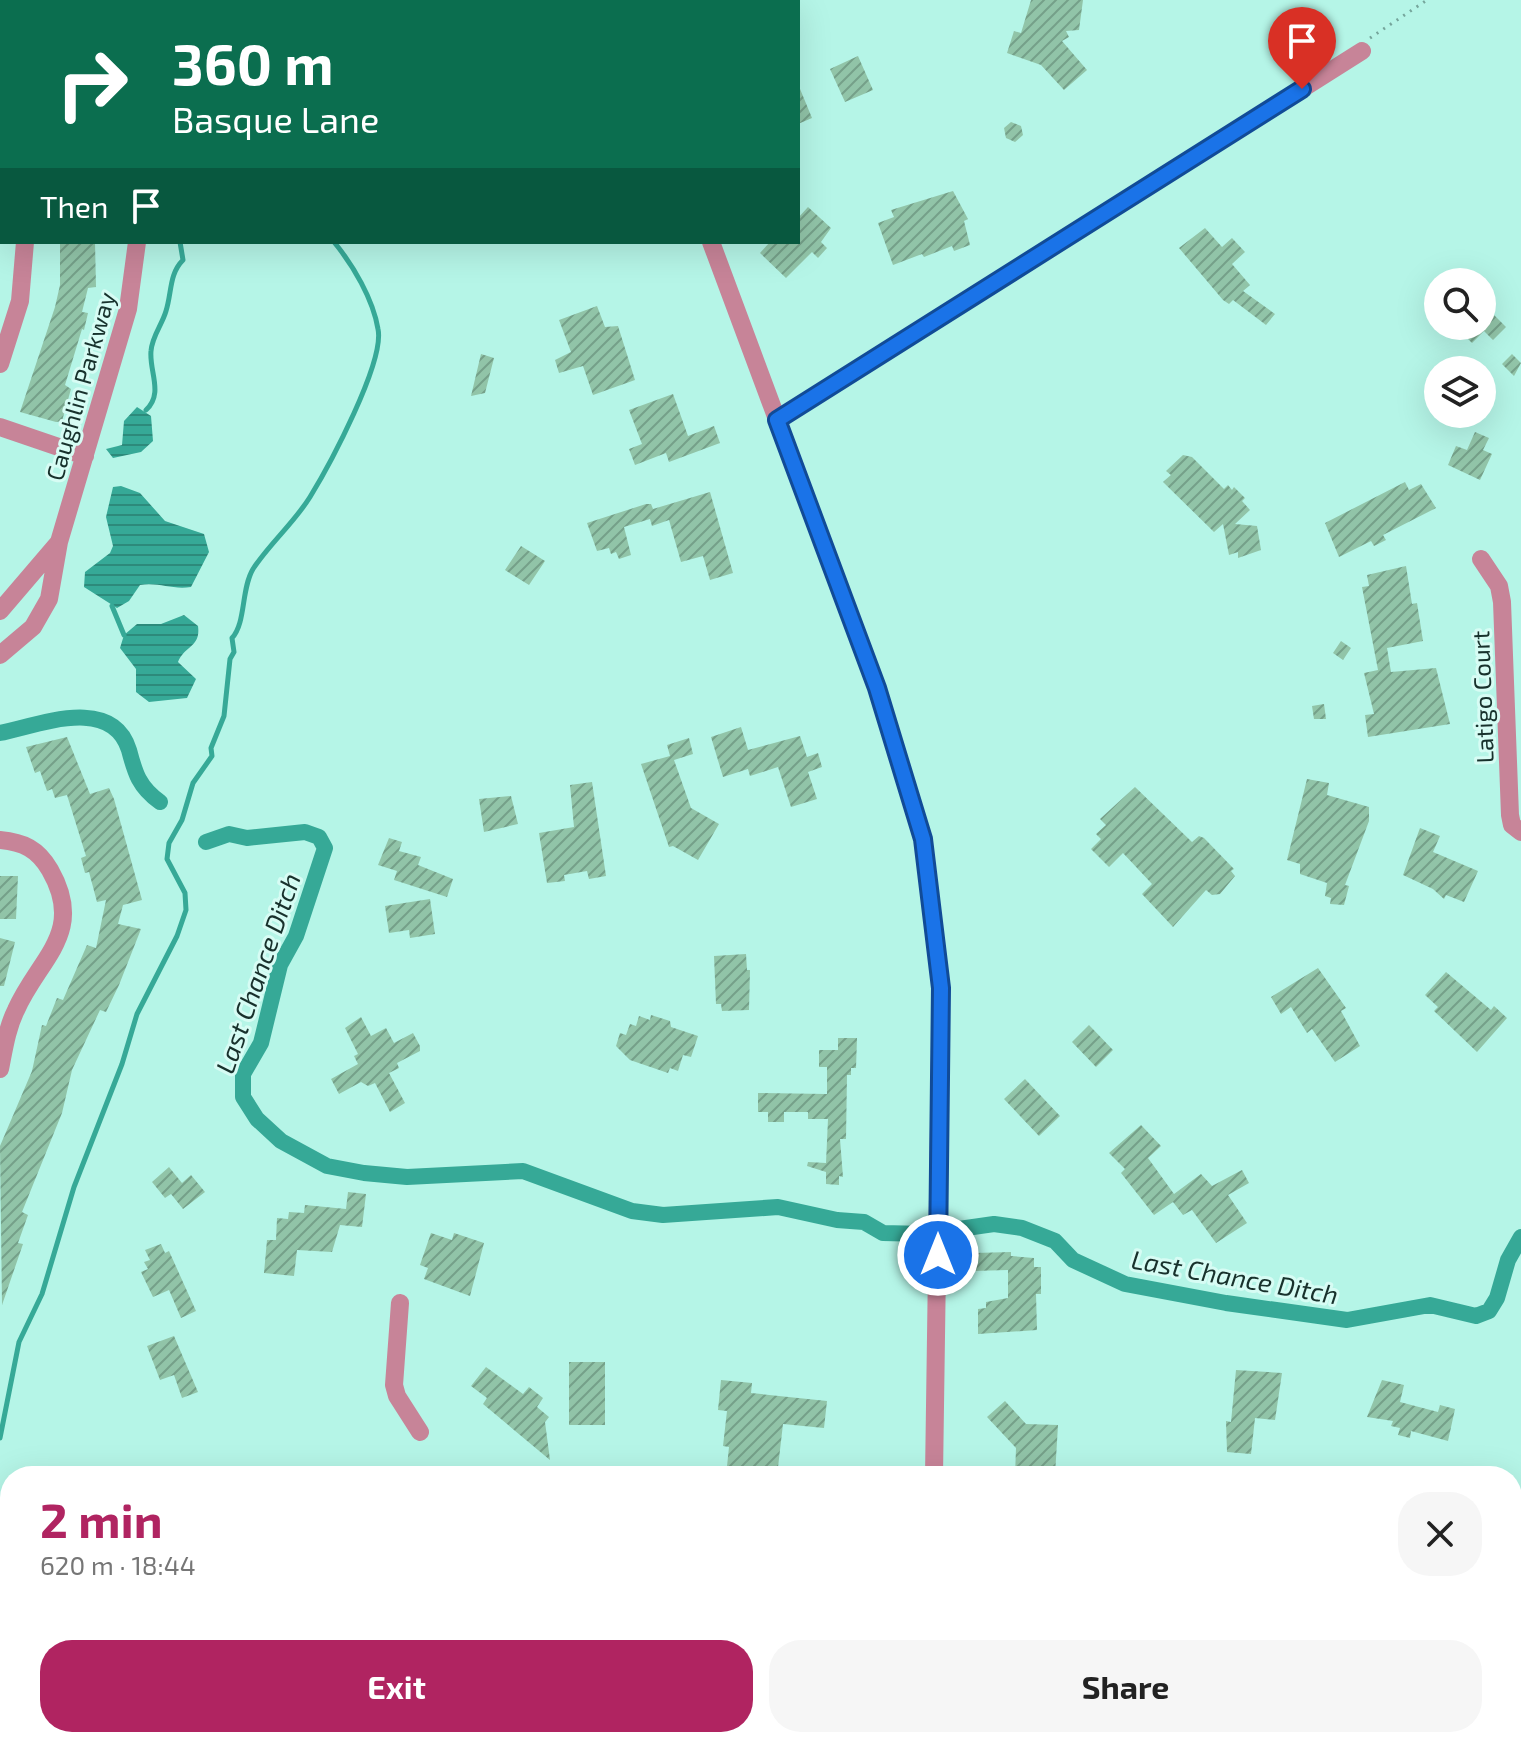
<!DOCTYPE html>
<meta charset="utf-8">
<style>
:root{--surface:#fff;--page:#f6f6f6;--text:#222;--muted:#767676;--accent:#b02461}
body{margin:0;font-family:"Exo 2",sans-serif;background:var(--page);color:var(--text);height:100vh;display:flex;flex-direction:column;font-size:30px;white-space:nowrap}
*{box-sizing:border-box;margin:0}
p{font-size:26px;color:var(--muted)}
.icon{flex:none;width:44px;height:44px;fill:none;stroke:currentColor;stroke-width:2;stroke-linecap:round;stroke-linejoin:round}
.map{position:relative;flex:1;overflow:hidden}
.sheet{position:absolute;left:0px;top:1466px;width:1522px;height:282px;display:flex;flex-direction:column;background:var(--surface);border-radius:32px 32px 0 0;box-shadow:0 8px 32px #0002}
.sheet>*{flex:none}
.banner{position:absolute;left:0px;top:0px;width:800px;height:244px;box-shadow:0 8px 32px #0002;background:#0b6e4f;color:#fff;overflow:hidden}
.tools{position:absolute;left:1424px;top:268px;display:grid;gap:16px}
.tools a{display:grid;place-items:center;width:72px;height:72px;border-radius:50%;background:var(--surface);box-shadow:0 8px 32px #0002;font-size:40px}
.pin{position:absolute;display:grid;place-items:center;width:68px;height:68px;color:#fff;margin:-82px -34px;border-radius:50% 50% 50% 0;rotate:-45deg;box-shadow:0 0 8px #0007}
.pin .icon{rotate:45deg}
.me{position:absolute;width:88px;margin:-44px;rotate:0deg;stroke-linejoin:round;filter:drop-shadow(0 0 6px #0008)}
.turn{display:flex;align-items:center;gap:28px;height:168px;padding:0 40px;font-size:36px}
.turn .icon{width:104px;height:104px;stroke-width:2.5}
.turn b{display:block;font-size:56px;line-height:68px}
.then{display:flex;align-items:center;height:76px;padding:0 40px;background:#0003;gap:16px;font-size:30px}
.round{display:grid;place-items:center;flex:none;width:84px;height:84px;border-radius:32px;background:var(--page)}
.summary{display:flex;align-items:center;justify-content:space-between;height:136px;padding:0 40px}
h1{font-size:48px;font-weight:700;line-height:60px;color:var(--accent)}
.cta{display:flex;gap:16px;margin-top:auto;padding:16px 40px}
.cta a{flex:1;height:92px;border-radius:32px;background:var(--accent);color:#fff;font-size:32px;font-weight:700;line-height:92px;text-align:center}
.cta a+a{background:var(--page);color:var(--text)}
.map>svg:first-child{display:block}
</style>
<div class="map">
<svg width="1521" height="1747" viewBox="0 0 1521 1747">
<defs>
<pattern id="grass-dots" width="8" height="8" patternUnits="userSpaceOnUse" patternTransform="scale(2)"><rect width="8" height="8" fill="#bdd377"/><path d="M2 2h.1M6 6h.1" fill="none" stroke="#a2b667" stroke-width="1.8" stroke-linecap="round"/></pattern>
<pattern id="water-rules" width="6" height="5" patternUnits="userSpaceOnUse" patternTransform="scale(2)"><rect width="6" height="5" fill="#36a997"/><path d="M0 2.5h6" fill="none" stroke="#2d8a7b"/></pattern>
<pattern id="building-hatch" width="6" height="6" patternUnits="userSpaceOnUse" patternTransform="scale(2)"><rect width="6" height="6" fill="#91c4a8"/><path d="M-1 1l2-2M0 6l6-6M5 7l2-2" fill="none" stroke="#75a089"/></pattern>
</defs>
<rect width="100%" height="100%" fill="#b5f5e7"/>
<path fill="url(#grass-dots)" d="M321 1738H354L363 1742 373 1738H549L550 1747H317Z"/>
<path fill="url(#water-rules)" d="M137 407 151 416 153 441 141 452 113 458 106 449 122 445 124 421Z
M121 486 140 493 165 521 204 534 209 552 191 587C172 590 159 582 140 585L129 601 117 608 84 587 85 572 110 553 113 546 106 517 113 487Z
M184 615 198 626C201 647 184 646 178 662L196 679 187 698 149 702 136 692V669L120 648 124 635 137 624H161Z"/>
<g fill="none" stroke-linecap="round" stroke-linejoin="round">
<path stroke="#36a997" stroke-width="5" d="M238 0 239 2
M146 410C164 393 149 372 151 351 152 336 162 325 166 311 172 292 169 274 183 260L180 242
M112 606 124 635
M0 1438 19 1342 42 1294 74 1187 122 1064 137 1014 177 936 186 910 185 893 167 859 169 843 182 820 193 783 212 756 211 748 224 716 230 659 234 652 232 638C246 623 241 589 253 569 270 543 294 523 310 497 329 466 385 362 378 329 373 299 353 265 334 242"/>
<path stroke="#36a997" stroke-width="16" d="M0 733C36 726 112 694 129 750 135 773 139 787 160 802
M206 842 229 834 247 838 305 832 319 837 325 848 296 936 280 965 261 1043 243 1074V1097L257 1119 281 1141 327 1166 364 1173 407 1177 523 1171 632 1211 663 1215 778 1207 837 1220 864 1222 883 1233 925 1234
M952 1230 994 1224 1022 1228 1055 1241 1073 1260 1125 1284 1226 1303 1347 1320 1430 1305 1476 1316 1489 1311 1497 1298 1508 1260 1521 1237"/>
</g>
<path fill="url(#building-hatch)" d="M1031 0H1083L1079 30 1066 31 1069 37 1062 41 1087 70 1064 90 1041 65 1007 53 1014 31 1021 33Z
M858 56 873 90 845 102 830 69Z
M798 84 812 118 798 124Z
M1011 122 1021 126 1023 135 1015 142 1006 138 1004 128Z
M953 191 968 219 964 221 970 245 954 251 952 246 924 257 922 254 893 265 878 223 894 217 891 210Z
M808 207 831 228 821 242 827 248 818 258 812 252 786 278 760 253 770 242H798V218Z
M1205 228 1222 247 1232 238 1245 252 1232 264 1250 285 1243 291 1275 314 1266 325 1233 300 1229 304 1223 300 1179 248Z
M60 242H95L96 287 88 288 82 312 88 313 84 330 82 329 65 385 71 389 62 421 56 422 20 412 55 307 60 285Z
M1482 303 1506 327 1493 340 1484 331 1472 343 1455 326H1482Z
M597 306 605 327 618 326 635 380 593 395 583 366 559 373 555 360 571 352 559 320Z
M481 354 494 358 485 393 471 396Z
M1512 354 1521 363 1514 376 1502 364Z
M673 394 688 436 714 426 720 443 669 462 666 453 635 465 629 449 642 444 629 410Z
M1475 432 1489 438 1483 450 1492 454 1480 480 1448 465 1456 446 1467 450Z
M1183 455 1192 457 1224 489 1228 485 1232 490 1234 487 1245 498 1242 501 1250 510 1235 524 1257 526 1261 550 1238 558V552L1229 555 1223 524 1214 532 1163 482 1171 475 1166 471Z
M1405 482 1409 490 1421 484 1436 508 1383 535 1386 540 1374 546 1371 541 1339 557 1325 523Z
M710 492 733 573 710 580 703 556 681 562 669 520 652 526 650 519 624 527 631 555 619 559 616 552 611 554 609 548 597 551 587 523 646 504H651L653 509Z
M521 546 545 561 529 585 505 570Z
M1406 566 1412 604 1417 603 1423 641 1387 648 1391 672 1436 668 1450 724 1368 737 1365 715 1374 714 1364 673 1378 670 1362 587 1369 586 1367 575Z
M1341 641 1351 648 1343 660 1333 653Z
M1324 704 1326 719H1314L1312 706Z
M741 727 748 750 800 736 807 757 818 753 822 767 808 772 817 799 791 807 778 767 750 776 748 769 723 777 711 737Z
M67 737 90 794 109 788 114 799 142 900 123 905 118 924 141 929 119 985 106 1012 100 1010 72 1070 62 1113 22 1212 28 1215 18 1243 23 1244 2 1305 0 1146 32 1071 42 1025 46 1026 57 998 63 1000 87 945 96 948 106 900 97 902 89 872 85 873 81 858 86 856 67 795 55 798 52 789 47 791 40 771 35 773 26 747Z
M689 738 693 754 674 760 691 808 719 824 698 860 673 846 669 847 641 764 670 756 667 745Z
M1307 779 1329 783 1327 795 1369 807V821L1345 885 1349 886 1344 905 1330 904 1331 898 1325 896 1327 883 1300 874V864L1287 860Z
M592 782 606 876 589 879 587 871 564 875 565 881 547 883 539 833 574 827 570 785Z
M1135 787 1192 842 1199 836 1204 838 1234 869 1231 871 1235 876 1220 894 1212 895 1206 890 1173 927 1142 894 1152 884 1123 853 1109 867 1091 849 1101 839 1096 834 1106 825 1100 819Z
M511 796 518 824 484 832 479 799Z
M1420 828 1440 836 1433 852 1478 871 1464 902 1446 895 1444 899 1433 889 1403 875Z
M389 838 402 842 399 851 421 857 418 865 453 879 447 897 394 880 397 871 378 865Z
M0 876H18L16 919H0Z
M430 899 435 934 410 938 409 930 389 933 385 906Z
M0 938 15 942 4 986H0Z
M746 954 747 970H750L749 1010 722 1011 721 1004H716L714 956Z
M1318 968 1346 1008 1341 1011 1360 1046 1335 1062 1312 1029 1307 1033 1291 1007 1281 1014 1271 997Z
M1446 972 1491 1010 1494 1006 1507 1018 1477 1052 1434 1011 1438 1007 1425 995Z
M651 1015 670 1021 671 1027 698 1036 691 1057 683 1055 678 1071 670 1068 668 1073 630 1060 616 1046 620 1033 626 1035 630 1024 636 1026 639 1016 650 1020Z
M361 1017 371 1036 386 1028 394 1043 413 1033 420 1046V1051L397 1063 399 1068 389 1073 405 1103 390 1112 375 1083 368 1086 361 1082 339 1094 331 1079 358 1064 354 1056 358 1054 345 1028Z
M1089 1025 1113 1050 1096 1067 1072 1042Z
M838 1038H857L856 1068H851V1075H847L846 1139H840L843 1177 839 1176V1185L826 1184V1172L807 1166 808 1162 826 1163 828 1119H808V1112H784V1122H768V1112H758V1093L827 1094V1067H819V1050H838Z
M1025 1079 1060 1116 1039 1136 1004 1099Z
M1141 1125 1161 1146 1148 1158 1174 1194 1201 1174 1212 1186 1242 1170 1249 1183 1228 1195 1247 1223 1216 1243 1192 1210 1183 1215 1173 1202 1154 1215 1121 1173 1125 1169 1109 1153Z
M169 1167 182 1183 191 1175 205 1192 183 1209 171 1194 165 1198 152 1182Z
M348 1192 366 1194 362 1227 340 1225 332 1252 297 1250 294 1276 264 1273 267 1240H276L277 1218 288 1219 289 1212 304 1213 305 1205 346 1209Z
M431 1233 452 1240 454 1233 484 1243 470 1296 424 1279 428 1268 420 1265Z
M161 1244 165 1253 169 1251 196 1311 181 1318 169 1290 153 1297 141 1272 148 1269 144 1262 150 1260 145 1250Z
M1011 1252V1256L1034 1258V1267H1041V1294H1036L1037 1330 978 1334V1309L986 1308V1302L1008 1298V1270L974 1271V1253Z
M174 1336 198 1392 182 1398 174 1375 160 1380 147 1346Z
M569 1362H605V1425H569Z
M486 1367 523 1394 529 1387 543 1398 537 1407 549 1417 545 1422 550 1460 483 1404 487 1398 471 1386Z
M1236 1370 1282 1373 1275 1420 1255 1418 1251 1454 1227 1452 1226 1421 1231 1422Z
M721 1380 752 1383 751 1393 827 1401 824 1428 783 1424 777 1476H726L729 1447 723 1446 727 1411 718 1410Z
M1382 1380 1404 1385 1400 1402 1438 1412 1440 1405 1455 1409 1448 1441 1411 1431 1410 1438 1398 1435 1400 1428 1391 1426 1393 1421 1367 1417Z
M1005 1401 1026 1424 1058 1425 1055 1475 1015 1476 1016 1448 987 1417Z
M1521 1726V1747H1496L1512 1738Z"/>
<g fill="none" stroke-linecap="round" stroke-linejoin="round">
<path stroke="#75a59b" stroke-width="3" stroke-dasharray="2 6" stroke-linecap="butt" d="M1370 38 1427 0"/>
<path stroke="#c78498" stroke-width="18" d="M45 0 46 2
M641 2V0
M0 149 2 153
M711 242 877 688 923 839 941 988 934 1476
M0 364 20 301 25 242
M777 420 1362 51
M0 427 85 456
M1481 559 1499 586 1502 602 1510 815 1512 825 1521 832
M0 611 59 542
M0 655 33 627 49 599 59 542 128 309 137 242
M0 840C23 842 38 849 50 870 86 933 39 958 16 1010 7 1028 4 1049 0 1069
M400 1303 394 1385 397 1396 420 1432
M930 1747V1738"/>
<path stroke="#a02659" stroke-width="20" d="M1512 1665 1521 1661
M1332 1747 1355 1738"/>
</g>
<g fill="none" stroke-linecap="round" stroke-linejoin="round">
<defs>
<path id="route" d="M938 1255 941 988 923 839 877 688 777 420 1302 89"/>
</defs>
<use href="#route" stroke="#114b97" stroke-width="20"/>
<use href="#route" stroke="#1a73e8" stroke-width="14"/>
</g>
<g text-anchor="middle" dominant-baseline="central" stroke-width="6" stroke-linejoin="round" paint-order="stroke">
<g font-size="24" fill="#17312c" stroke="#d7fcf4">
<text transform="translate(80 386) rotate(-74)">Caughlin Parkway</text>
<text transform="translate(1482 697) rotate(-92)">Latigo Court</text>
</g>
<g font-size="26" font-style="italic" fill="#18312c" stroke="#d7fcf4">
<text transform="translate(257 973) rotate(-71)">Last Chance Ditch</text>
<text transform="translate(1235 1276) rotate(10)">Last Chance Ditch</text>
</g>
</g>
</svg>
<div class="tools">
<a><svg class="icon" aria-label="search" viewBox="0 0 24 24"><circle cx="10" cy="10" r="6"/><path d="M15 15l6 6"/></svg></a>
<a><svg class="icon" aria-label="layers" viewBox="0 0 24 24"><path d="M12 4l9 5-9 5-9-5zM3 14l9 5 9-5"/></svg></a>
</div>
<div class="pin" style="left:1302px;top:89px;background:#d93025"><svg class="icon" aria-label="arrive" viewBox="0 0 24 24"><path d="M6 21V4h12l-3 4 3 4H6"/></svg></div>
<svg class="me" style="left:938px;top:1255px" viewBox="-20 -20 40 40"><circle r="17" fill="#1a73e8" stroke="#fff" stroke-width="3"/><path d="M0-11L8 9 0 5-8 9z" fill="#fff"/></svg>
<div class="banner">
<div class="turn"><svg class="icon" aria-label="right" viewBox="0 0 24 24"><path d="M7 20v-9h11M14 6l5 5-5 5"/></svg><div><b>360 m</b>Basque Lane</div></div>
<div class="then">Then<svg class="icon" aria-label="arrive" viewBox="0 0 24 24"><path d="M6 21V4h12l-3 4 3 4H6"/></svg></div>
</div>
<section class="sheet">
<div class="summary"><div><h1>2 min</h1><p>620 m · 18:44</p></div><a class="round"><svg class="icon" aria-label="close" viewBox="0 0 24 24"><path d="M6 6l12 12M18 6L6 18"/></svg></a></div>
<div class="cta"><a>Exit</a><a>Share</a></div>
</section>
</div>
